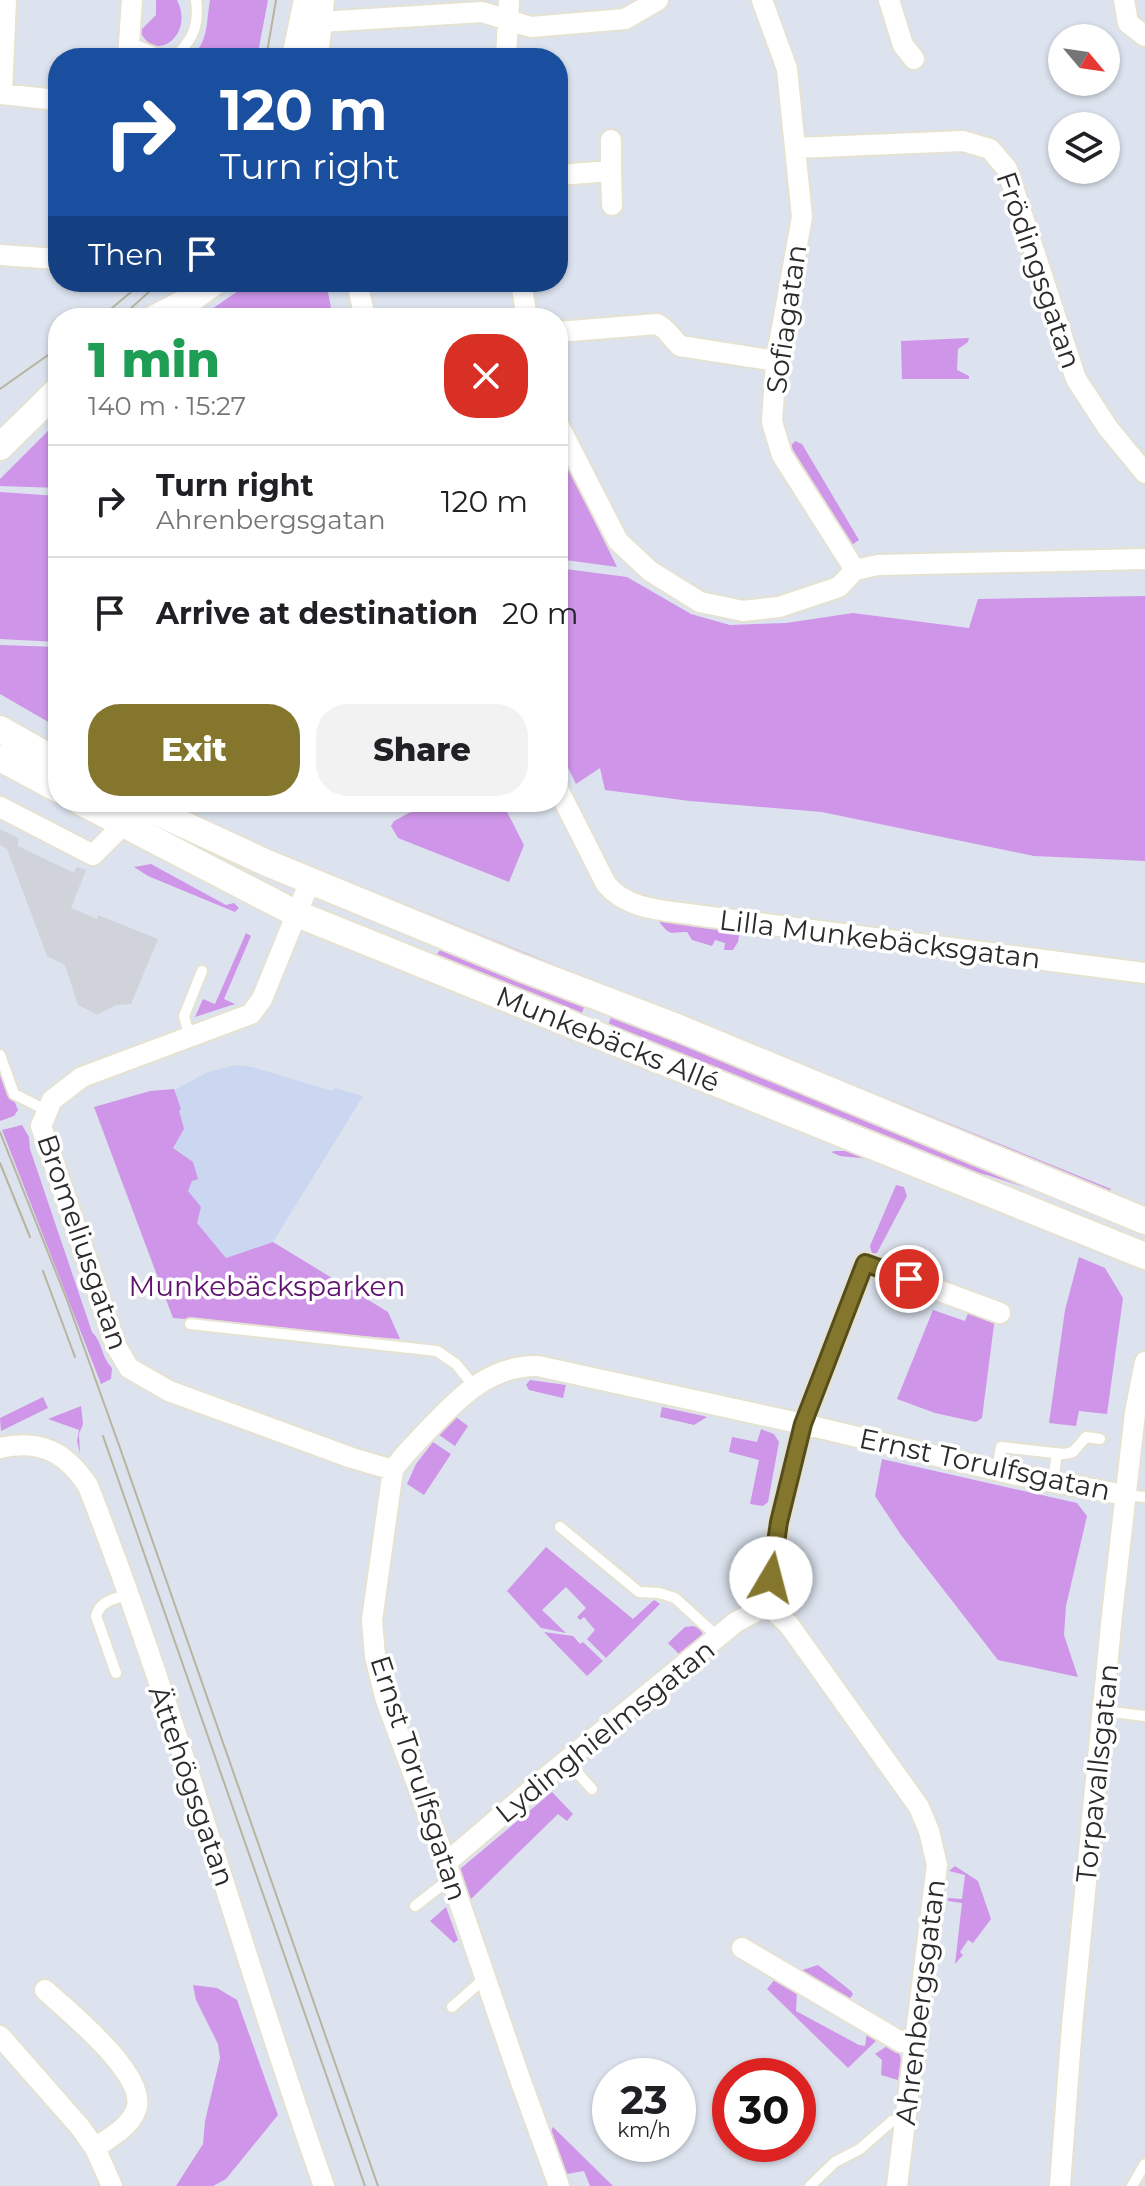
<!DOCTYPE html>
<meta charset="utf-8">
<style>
:root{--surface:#fff;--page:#f2f2f2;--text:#202124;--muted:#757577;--line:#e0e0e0;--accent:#84772d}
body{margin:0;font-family:Montserrat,sans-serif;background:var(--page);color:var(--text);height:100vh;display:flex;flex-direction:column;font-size:30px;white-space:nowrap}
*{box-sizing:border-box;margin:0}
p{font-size:26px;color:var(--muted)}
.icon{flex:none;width:44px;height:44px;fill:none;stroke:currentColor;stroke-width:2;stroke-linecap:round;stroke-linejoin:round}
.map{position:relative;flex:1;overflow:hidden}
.details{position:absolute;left:48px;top:308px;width:520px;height:504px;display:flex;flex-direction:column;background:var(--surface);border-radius:32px;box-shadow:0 2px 6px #0004}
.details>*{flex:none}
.top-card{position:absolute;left:48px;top:48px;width:520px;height:244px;border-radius:32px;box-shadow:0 2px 6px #0004;background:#1a4fa0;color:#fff;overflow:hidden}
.needle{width:52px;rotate:119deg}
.fabs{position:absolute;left:1048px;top:24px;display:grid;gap:16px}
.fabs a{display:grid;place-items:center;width:72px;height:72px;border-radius:50%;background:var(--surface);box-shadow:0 2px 6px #0004;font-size:40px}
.speed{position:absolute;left:592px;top:2058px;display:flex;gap:16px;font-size:40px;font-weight:700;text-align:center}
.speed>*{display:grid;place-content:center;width:104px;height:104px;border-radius:50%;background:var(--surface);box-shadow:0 2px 6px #0004;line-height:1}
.speed small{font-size:20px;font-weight:400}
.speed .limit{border:12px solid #d22;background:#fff;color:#111}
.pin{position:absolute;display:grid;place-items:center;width:68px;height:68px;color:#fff;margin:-34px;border:4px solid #fff;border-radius:50%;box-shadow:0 2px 8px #0007}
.me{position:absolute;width:88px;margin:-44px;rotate:8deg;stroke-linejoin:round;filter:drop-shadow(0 0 6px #0008)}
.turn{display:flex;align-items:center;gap:28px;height:168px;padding:0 40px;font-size:36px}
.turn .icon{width:104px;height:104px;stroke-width:2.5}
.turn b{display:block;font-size:56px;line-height:68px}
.then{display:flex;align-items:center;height:76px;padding:0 40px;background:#0003;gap:16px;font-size:30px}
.round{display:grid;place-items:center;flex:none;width:84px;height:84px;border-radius:32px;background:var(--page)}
.headline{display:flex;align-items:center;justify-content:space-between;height:136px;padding:0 40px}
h1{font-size:48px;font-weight:800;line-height:60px;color:#1e9e55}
.primary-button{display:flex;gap:16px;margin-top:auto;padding:16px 40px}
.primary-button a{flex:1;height:92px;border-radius:32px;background:var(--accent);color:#fff;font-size:32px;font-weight:800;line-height:92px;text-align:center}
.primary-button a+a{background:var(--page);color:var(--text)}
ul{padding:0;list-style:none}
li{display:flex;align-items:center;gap:24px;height:112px;padding:0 40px;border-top:2px solid var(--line)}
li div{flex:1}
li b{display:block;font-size:30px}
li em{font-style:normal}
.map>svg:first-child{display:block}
</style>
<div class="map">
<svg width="1145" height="2186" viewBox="0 0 1145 2186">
<rect width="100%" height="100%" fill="#dce3ee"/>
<path fill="#cbd6f1" d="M236 1065 252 1067 332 1091 335 1088 363 1096 273 1242 226 1258 197 1223 155 1093 170 1092 208 1072Z"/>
<path fill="#cf95e8" d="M156 0H177C195 35 155 65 140 31L156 15Z
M210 0H268L257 58H190C209 42 206 23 210 0Z
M251 282H326L333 318H233L232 315 199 318Z
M969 338 968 342 958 349 957 370 969 376V379H902L901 341Z
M58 421V488L0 486V479Z
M795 441 802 444 859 540 849 547 792 453 790 447Z
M558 447 617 567 558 559Z
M0 492 58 496V642L0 639Z
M558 568 627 577 691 614 730 625 786 623 853 613 969 628 978 599 1145 596V861L1034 856 822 812 690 801 605 790 600 768 576 784 558 747Z
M0 645 58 647V731L57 727 0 694Z
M429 802H502L524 845 509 882 398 838 391 826 394 821Z
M282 854 600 983 599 988 280 857Z
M151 864 226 905 234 903 239 908 235 912 148 876 134 867Z
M658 920 740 930 738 942 733 950H724L725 943 715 940 712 946 692 940 687 932C669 931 672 939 658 920Z
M246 933 251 936 224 999 235 1004 195 1017 203 999 215 1004Z
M440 950 469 958 585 1004 581 1016 435 957Z
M617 989 1111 1189 1108 1194 616 992Z
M612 1015 1025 1182 1024 1187 987 1175 960 1170 607 1028Z
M3 1072 18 1110 14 1116 0 1121V1075Z
M174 1089 181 1109 179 1111 184 1129 173 1148 193 1162 198 1179 192 1181 188 1191 201 1207 197 1223 226 1258 273 1242 388 1312 400 1339 256 1328 252 1325 173 1318 94 1107 150 1091Z
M22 1125 29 1137 30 1149 92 1332C103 1343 101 1357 112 1368L111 1379 101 1384 2 1130Z
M835 1151H861L1112 1256 1110 1258 870 1159 840 1156 831 1152Z
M896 1185 904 1187 907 1196 877 1253 872 1254 870 1246Z
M1079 1257 1105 1268 1123 1298 1107 1414 1079 1411 1076 1426 1049 1423 1065 1310Z
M970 1308 995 1317 982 1418 976 1422 935 1413 897 1399 933 1310 965 1321Z
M530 1380 566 1385 563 1398 529 1390 526 1385Z
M43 1397 48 1408 1 1431 0 1418Z
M81 1406 83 1424 79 1434 80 1454 77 1441 79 1430 48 1419Z
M662 1407 704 1416 707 1417 694 1425 660 1417Z
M456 1417 468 1426 455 1446 439 1435Z
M761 1429 774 1434 779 1442 768 1502 763 1506 750 1504 759 1460 729 1452 732 1437 757 1442Z
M433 1442 451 1454 424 1495 407 1484 416 1464Z
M882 1459 1077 1503 1087 1516 1066 1606 1064 1635 1078 1677 998 1660 901 1535 875 1496Z
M546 1547 633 1619 654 1600 660 1604 606 1658 587 1639 595 1630 584 1617 580 1620 577 1617 586 1608 566 1587 542 1610 566 1633 541 1628 507 1591Z
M693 1626 701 1629 703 1635 680 1655 668 1643 685 1627Z
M544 1632 573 1636 580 1644 583 1642 603 1661 587 1676Z
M552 1792 573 1814 567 1821 558 1814 470 1900 460 1869Z
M955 1866 978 1881 991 1919 973 1943 968 1940 960 1952 963 1955 955 1964 962 1903 948 1901V1898L962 1899 965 1875 949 1871Z
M446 1907 458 1940 454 1943 430 1921Z
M818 1965 851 1991 853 1994 848 2002 796 1972Z
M775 1979 797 1992 796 2011 859 2045 865 2046 867 2032 879 2038 848 2068 767 1989Z
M193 1985 217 1988 237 2000 278 2115 226 2179 213 2186H176L203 2144 205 2121 220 2058 218 2044 196 2000Z
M890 2044C905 2055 902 2063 898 2080L881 2075 882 2060 875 2054Z
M553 2127 613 2186H590L584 2171 567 2174 551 2131Z"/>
<path fill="#d0d4da" d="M0 829 18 838V846L74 873 77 867 86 870 71 908 97 919 98 915 158 939 131 1004 116 1005 97 1015 78 1005 65 965 47 956 7 849 0 845Z"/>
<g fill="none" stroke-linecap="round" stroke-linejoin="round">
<defs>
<path id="lane" d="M129 42 163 56 179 53C195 36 199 22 196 0
M190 1038 184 1016 202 971
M0 1055 14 1094 46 1110
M190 1324 437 1351 456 1364 474 1386
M997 1470 1001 1447 1064 1454 1073 1452 1086 1437 1100 1439
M1053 1482 1057 1453
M1125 1495 1145 1497
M560 1527 639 1592 659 1593 675 1598 719 1638
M116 1673 96 1616C100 1601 114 1599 128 1594
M1104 1711 1145 1716
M566 1760 592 1789
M415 1906 451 1878
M452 2007 485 1978
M810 2186 835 2162 860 2149 892 2121 905 2124
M1132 2186 1145 2164"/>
<path id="street" d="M762 0 787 69 802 217 776 361 772 422 782 455 855 570 878 565 1145 559
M889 0 903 45 914 59
M1124 0 1128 23 1145 36
M320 22 482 12 531 27 625 19 658 0
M128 58 132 0
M506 58 509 0
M0 94 58 100
M2 94 6 0
M796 148 963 141 990 149 1007 169 1076 379 1108 428 1145 473
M611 171V140
M558 175 611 171 612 205
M0 255 58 259
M357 282 365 318
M521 282 527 318
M558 332 657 324C668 329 671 338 680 346L776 361
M558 424 618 541 650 571 700 602 743 611 779 607 839 587 855 570
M558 789 606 884C629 912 669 910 703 916L1145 973
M0 807 93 855 122 826
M310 881 262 999 251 1014 82 1077 52 1100 41 1126 116 1346 129 1368 169 1391 352 1458 393 1470
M0 1448C40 1439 66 1452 88 1486 178 1715 241 1954 324 2186
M446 1863 544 1779 736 1622 768 1605
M742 1948 901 2042 914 2044
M45 1990C69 2012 149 2076 136 2110 130 2127 109 2138 95 2148
M0 2036 80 2127 95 2148 112 2186
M559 2186 520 2079 446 1863 385 1697 375 1656 372 1620 393 1470C403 1455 415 1444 427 1431 459 1398 489 1365 538 1366L803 1424 1017 1475 1125 1495
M897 2186 937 1865 929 1831 919 1807 789 1625 768 1605 779 1522 803 1424 865 1263 1000 1313
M1060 2186 1072 2026 1112 1615 1135 1413 1145 1362"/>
<path id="secondary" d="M295 58 307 0
M315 58 321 0
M155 318 188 301 214 282
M0 447 58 390
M0 729 58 762
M0 758 58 789
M81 802 295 913 1145 1256
M135 802 267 863 522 968 679 1028 1145 1221"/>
</defs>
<use href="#lane" stroke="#e5e2d2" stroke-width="14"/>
<use href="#street" stroke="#e5e2d2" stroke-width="24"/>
<use href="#secondary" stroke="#e5e2d2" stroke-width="30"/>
<use href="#lane" stroke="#fff" stroke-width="10"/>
<use href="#street" stroke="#fff" stroke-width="20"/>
<use href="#secondary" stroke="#fff" stroke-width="26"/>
<path stroke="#b7b49f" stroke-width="2" d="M266 58 276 0
M100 318 143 282
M120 318 160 282
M0 389 58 348
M0 1132 67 1300 120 1448 378 2186
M0 1163 30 1237
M43 1271 75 1357
M103 1436 365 2186"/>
</g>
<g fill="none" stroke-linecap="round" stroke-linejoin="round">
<defs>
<path id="route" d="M771 1578 779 1522 803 1424 865 1263 909 1279"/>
</defs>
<use href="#route" stroke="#564d1d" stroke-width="20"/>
<use href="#route" stroke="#84772d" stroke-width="14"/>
</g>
<g text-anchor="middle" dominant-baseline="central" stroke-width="7" stroke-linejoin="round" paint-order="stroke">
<g font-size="28" fill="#2b2b2b" stroke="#fff">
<text transform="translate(1039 270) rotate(71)">Frödingsgatan</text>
<text transform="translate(786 319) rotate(-82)">Sofiagatan</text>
<text transform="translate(880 939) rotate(7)">Lilla Munkebäcksgatan</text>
<text transform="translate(608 1039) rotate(22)">Munkebäcks Allé</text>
<text transform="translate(83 1242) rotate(71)">Bromeliusgatan</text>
<text transform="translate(985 1464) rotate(12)">Ernst Torulfsgatan</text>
<text transform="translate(605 1731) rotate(-39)">Lydinghielmsgatan</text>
<text transform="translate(1097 1773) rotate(-84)">Torpavallsgatan</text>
<text transform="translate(419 1778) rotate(72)">Ernst Torulfsgatan</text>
<text transform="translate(192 1786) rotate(71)">Ättehögsgatan</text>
<text transform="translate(920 2002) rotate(-83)">Ahrenbergsgatan</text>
</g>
<g font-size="28" fill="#5f156e" stroke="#fff">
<text x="267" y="1286">Munkebäcksparken</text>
</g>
</g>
</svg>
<div class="fabs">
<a><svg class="needle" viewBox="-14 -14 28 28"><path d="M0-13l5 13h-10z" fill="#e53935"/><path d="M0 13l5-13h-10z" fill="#757577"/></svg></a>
<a><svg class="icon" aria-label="layers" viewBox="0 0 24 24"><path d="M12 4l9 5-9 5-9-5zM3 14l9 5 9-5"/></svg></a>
</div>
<div class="speed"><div>23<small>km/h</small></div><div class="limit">30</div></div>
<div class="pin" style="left:909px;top:1279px;background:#d93025"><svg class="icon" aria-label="arrive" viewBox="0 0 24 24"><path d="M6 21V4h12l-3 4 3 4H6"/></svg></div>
<svg class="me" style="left:771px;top:1578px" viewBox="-20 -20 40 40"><circle r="19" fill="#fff"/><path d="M0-13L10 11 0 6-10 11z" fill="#84772d"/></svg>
<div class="top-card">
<div class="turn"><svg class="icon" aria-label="right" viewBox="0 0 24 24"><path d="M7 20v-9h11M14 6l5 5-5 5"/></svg><div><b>120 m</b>Turn right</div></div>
<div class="then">Then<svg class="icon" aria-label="arrive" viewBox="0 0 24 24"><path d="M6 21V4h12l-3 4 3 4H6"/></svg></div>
</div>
<section class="details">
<div class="headline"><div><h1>1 min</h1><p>140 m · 15:27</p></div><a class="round" style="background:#d93025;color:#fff"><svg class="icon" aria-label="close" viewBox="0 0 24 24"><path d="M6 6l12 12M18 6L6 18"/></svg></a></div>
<ul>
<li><svg class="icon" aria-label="right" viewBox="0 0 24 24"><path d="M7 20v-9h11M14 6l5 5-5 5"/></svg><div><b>Turn right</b><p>Ahrenbergsgatan</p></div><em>120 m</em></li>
<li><svg class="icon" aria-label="arrive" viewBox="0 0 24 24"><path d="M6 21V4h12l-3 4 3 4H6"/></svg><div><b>Arrive at destination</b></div><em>20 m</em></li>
</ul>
<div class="primary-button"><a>Exit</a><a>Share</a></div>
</section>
</div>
